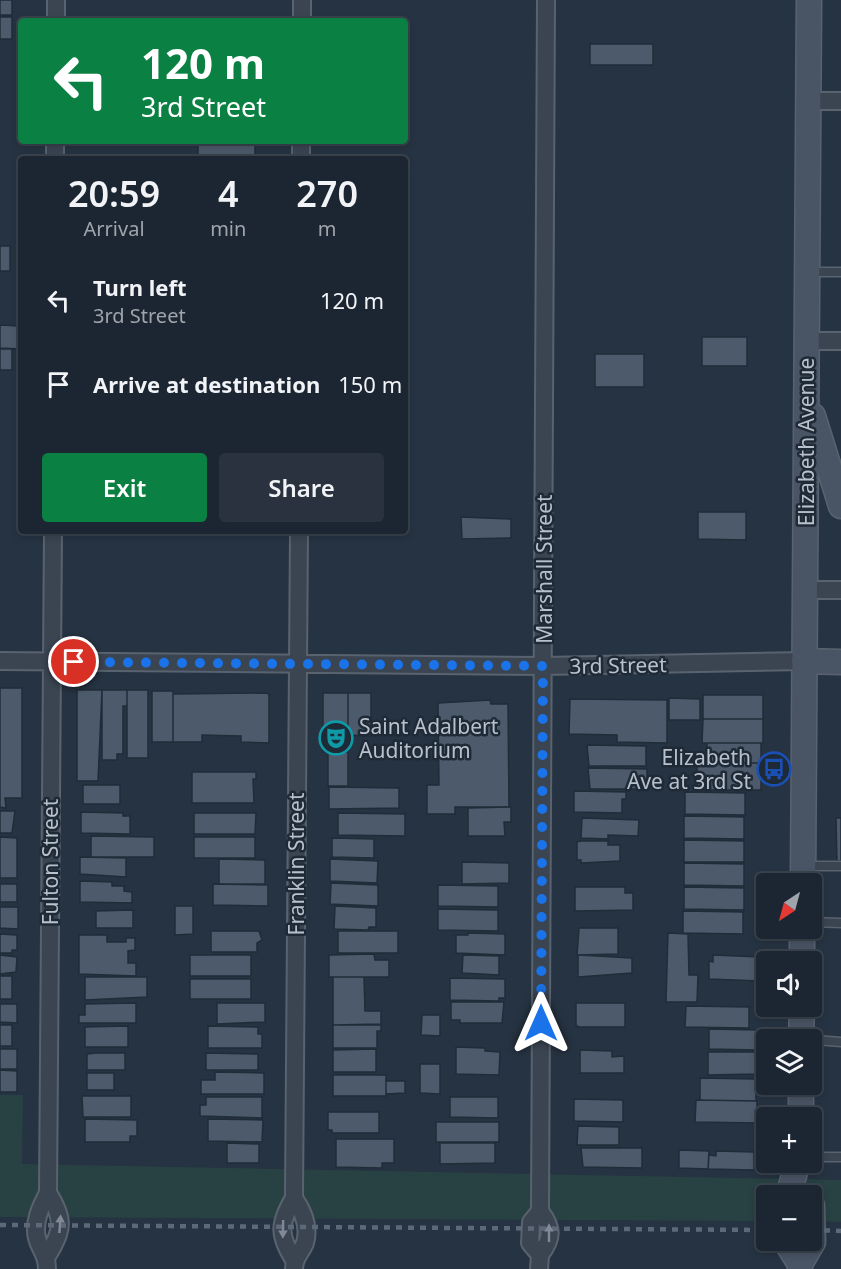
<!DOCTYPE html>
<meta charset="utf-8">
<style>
:root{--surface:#1c2632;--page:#29323e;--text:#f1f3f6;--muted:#a0a5ac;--line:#3a434d;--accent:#0b8043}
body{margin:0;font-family:"Noto Sans",sans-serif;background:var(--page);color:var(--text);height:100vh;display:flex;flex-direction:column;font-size:22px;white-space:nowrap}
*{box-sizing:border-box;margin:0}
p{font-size:20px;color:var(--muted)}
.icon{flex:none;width:33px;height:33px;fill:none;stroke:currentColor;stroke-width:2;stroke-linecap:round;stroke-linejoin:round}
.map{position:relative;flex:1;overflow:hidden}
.details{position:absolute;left:18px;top:156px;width:390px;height:378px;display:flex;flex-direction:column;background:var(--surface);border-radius:6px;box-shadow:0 3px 9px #0003,0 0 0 2px var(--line)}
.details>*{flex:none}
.banner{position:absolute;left:18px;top:18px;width:390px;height:126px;border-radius:6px;box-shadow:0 3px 9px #0003,0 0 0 2px var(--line);background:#0b8043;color:#fff;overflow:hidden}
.needle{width:39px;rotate:216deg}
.controls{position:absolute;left:756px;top:873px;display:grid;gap:12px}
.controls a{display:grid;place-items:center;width:66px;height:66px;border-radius:6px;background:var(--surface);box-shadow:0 3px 9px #0003,0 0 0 2px var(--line);font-size:30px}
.pin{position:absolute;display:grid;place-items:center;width:51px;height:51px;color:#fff;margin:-26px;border:3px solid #fff;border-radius:50%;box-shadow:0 2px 6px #0007}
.me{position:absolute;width:66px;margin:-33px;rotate:0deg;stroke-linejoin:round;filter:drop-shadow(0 0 4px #0008)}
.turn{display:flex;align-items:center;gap:21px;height:126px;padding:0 24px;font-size:27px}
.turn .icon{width:78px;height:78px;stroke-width:2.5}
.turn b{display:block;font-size:42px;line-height:51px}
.eta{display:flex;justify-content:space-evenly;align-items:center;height:102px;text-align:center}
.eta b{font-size:36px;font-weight:600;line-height:42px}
.button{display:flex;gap:12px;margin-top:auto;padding:12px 24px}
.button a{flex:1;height:69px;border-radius:6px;background:var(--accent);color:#fff;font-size:24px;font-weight:600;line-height:69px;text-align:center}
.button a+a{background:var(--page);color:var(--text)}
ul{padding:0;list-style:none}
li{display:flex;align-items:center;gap:18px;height:84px;padding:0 24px}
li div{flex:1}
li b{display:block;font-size:22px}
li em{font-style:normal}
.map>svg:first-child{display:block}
</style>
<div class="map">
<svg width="841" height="1269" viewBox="0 0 841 1269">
<rect width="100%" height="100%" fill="#263342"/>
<path fill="#284143" d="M0 1095H23L22 1164 841 1180V1222L812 1221V1196H766V1221L0 1217Z"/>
<path fill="#4c5a6b" stroke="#212c39" stroke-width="1.5" d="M0 0H12V15H0Z
M0 17H12V39H0Z
M590 44H653V65H590Z
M198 141H255V158L198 157Z
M0 246H10V271H0Z
M0 325 20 326V349L0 348Z
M702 337H747V366H702Z
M0 349H12V370H0Z
M595 354H644V387H595Z
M698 512H746V540L698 539Z
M461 517 511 519V538L462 539Z
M0 688H22V798H5L6 808 0 807Z
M77 690H102L98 781H77Z
M102 690H127V706H123V754H117V760H102Z
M127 690H148V758H127Z
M152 691H173V742H152Z
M267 693 269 695V743L241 742V736L202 735V742H173V694Z
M323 693H348V752H323Z
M348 693H371V736L348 735Z
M703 695H763V719H703Z
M669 698 700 699V720H669Z
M570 699 667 700V743L617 742V735L569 734Z
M490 700 491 704H508L509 807H455V814H427V785H439L438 703Z
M703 719H763V743H702Z
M707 743H761V763H707Z
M587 745 646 746V766H589Z
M328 752H348V786H328Z
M697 763H761V790H697Z
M588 768 647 769V789H590Z
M192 772H256V779H253L254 803H192Z
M83 785H120V804H83Z
M329 787 399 788V808L329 809Z
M574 791 626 792V799H622V813L574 812Z
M685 792 745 793V815L685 814Z
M511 807V822H504L505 836H468V808Z
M0 811H15L12 833H0Z
M81 812 123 813V816H130V834L81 833Z
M194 813H256L255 834H194Z
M338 813 405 814V836L338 835Z
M684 816 744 817V839L684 838Z
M582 818 639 820 638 836 608 835V839L581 838Z
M836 818H841V861H837Z
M91 836 154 837V857H91Z
M0 837 17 838V878H0Z
M194 837H255V858H194Z
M332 838 374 839V858L332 857Z
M684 840 744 841V862H684Z
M581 841H608V845H620V861L581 863V860H577V842Z
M80 857 126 858V877L80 874Z
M219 859 265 860V884H219Z
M330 859 378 861 377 883 330 881Z
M462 862 509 863V883L462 884Z
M684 863 744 864V886L684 885Z
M80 881 112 882V886H124V891L132 892V903L80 902Z
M331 883 378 885V906L330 904Z
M0 884H17V902H0Z
M213 884 268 885V906L213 905Z
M438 885 498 886V907L438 906Z
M575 887H625V893H633V910L575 911Z
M684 887 744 888V910L684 909Z
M175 906H193V934L175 935Z
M335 906 376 908V927H369L368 930 334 929Z
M0 907H18V929L0 928Z
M438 909 498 910V931L438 930Z
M133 910V928H96V911Z
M683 911 743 912V934L683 933Z
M579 928H618V954L577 955Z
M211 931H259L262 940 257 943V952H211Z
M338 931H398V953H338Z
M468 933 505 934V955L456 953V935H468Z
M668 933 688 934 689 975H698L697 1002H666Z
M0 934 17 935V950H12V953H0Z
M79 935H107V942H126V938H135V950L128 951V963H136V976L79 974Z
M374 954 375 960H389V977H329V955Z
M0 955 17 957 16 972 0 974Z
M190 955H251V976H190Z
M463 955 499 956V975L462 973Z
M578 955 632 958V973L578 977Z
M713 955 761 957 760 981 709 979V961L713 962Z
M0 976H12V999H0Z
M85 977H147V997L85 1000Z
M333 977H364L365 1011H381V1024L333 1025Z
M450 978 505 979V998H499V1001L450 1000Z
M190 979H251V999H190Z
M451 1002H504L502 1023H460V1020H451Z
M136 1003V1023H79V1015H85V1004Z
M217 1003H265V1022L217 1024Z
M576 1003H625V1027H579L576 1025Z
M0 1004H17V1023L0 1022Z
M686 1006 749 1007V1028L685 1027Z
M422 1015H440V1036L421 1035Z
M0 1025H12V1046H0Z
M333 1025H381V1031H377V1048H333Z
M128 1026V1047H85V1027Z
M208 1026 258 1027V1034H262V1048H208Z
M709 1029 757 1030V1050L709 1049Z
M456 1047 485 1048V1051L500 1052 499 1075 456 1074Z
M0 1049H17V1069H0Z
M376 1049V1072H333V1050Z
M580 1050 612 1051V1057L624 1056V1073H580Z
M708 1052H756V1074L708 1075Z
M96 1053H125V1070H87V1054Z
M206 1053 258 1054V1070H206Z
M420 1064H440V1094L420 1093Z
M0 1070 17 1071V1092H0Z
M215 1072 264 1073V1094H201V1080H215Z
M87 1073H114V1090H87Z
M333 1075H386V1096H333Z
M700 1078 756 1079V1101L700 1100Z
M386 1081H405V1093L386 1094Z
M82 1096H131V1117H83Z
M206 1097H262V1118L200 1116V1105H206Z
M450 1097H498V1118L450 1117Z
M574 1099 623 1100V1122L574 1121Z
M696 1100 757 1101V1123L695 1122Z
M328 1112H379V1133H332V1130H328Z
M85 1119 137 1120V1136H130V1142H85Z
M208 1119 263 1120 262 1142 208 1141Z
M436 1122H499V1142H436Z
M578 1126 619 1127V1145H577Z
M336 1139H394V1163H382V1168L336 1167Z
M227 1143 259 1144V1163H227Z
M440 1143H495V1163L440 1164Z
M581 1148H642V1168L583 1167Z
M679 1150 709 1151 708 1169 679 1168Z
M716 1151 754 1152V1170L708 1169 709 1155 716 1156Z"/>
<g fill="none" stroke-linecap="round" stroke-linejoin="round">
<defs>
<path id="lane" d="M808 272H841
M805 866H841
M812 922 841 923
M803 1039 841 1042
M812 1157H841"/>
<path id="street" d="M56 21V0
M302 21V0
M810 101H841
M55 159V141
M301 159V141
M807 341H841
M805 590H841
M0 661 543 666 804 661
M540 1255C553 1238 553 1228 540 1211
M47 1256C64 1230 64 1218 48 1193
M294 1260C278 1235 279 1223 294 1198
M47 1269C47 1253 40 1251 37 1238 33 1222 41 1206 48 1193L53 531
M294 1269C294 1257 301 1253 305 1243 310 1226 303 1211 294 1198L299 531
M539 1269 540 1255 530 1243 531 1222 540 1211 546 0"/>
<path id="secondary" d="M813 416 841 506
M804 661 841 662
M803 884 809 0
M802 962V928
M801 1040 802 1006
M801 1118V1084
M788 1196 798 1162
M785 1240 800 1264
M800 1269V1264L813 1242 812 1206"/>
</defs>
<use href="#lane" stroke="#59636f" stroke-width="11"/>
<use href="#street" stroke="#59636f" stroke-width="20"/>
<use href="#secondary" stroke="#59636f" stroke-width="27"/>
<use href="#lane" stroke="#3b4552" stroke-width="8"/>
<use href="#street" stroke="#3b4552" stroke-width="16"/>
<use href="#secondary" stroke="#495465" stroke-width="24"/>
<path stroke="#5d6979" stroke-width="4.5" stroke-dasharray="6 6" stroke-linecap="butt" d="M0 1225 766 1230
M812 1230 841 1231"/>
</g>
<defs><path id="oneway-solid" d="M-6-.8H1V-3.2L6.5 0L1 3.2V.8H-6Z" transform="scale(1.5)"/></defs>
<g fill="#808995">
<use href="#oneway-solid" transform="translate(60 1224) rotate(-86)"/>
<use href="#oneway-solid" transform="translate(283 1229) rotate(91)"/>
<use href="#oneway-solid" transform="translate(549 1233) rotate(-90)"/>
</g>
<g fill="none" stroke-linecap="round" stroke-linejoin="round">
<path stroke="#1a73e8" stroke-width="10" stroke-dasharray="0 18" d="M74 662 543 666 541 1023"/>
</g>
<defs>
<symbol id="theatre-ring" viewBox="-11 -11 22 22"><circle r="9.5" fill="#1f2a37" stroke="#0f9aa8" stroke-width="1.5"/><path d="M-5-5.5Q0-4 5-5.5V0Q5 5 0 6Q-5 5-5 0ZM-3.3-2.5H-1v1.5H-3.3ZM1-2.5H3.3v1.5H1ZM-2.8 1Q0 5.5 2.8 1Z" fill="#0f9aa8"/></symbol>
<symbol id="bus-ring" viewBox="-11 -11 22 22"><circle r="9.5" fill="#1f2a37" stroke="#1a4fb4" stroke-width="1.5"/><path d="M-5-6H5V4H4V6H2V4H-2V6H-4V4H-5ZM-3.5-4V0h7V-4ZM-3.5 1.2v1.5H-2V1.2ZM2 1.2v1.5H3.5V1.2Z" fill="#1a4fb4"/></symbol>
</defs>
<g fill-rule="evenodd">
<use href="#theatre-ring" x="317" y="719" width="38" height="38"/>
<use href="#bus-ring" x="755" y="750" width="38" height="38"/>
</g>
<g text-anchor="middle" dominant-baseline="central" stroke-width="5" stroke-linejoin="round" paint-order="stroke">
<g font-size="21" fill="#b8c0cc" stroke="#1f2a37">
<text transform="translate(806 442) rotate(-90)">Elizabeth Avenue</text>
<text transform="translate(544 569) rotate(-90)">Marshall Street</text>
<text transform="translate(618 665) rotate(-1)">3rd Street</text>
<text transform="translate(50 862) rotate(-90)">Fulton Street</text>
<text transform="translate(296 864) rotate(-90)">Franklin Street</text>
</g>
<g font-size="21" fill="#b8c0cc" stroke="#1f2a37" text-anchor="start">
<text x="359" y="726">Saint Adalbert<tspan x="359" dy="24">Auditorium</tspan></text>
<text x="751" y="757" text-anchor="end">Elizabeth<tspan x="751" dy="24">Ave at 3rd St</tspan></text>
</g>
</g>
</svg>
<div class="controls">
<a><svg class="needle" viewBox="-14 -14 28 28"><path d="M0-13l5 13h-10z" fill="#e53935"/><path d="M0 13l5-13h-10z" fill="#a0a5ac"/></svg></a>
<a><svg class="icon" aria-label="sound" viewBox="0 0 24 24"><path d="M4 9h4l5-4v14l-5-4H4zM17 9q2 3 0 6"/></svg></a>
<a><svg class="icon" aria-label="layers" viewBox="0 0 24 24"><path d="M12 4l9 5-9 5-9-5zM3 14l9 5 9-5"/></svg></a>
<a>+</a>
<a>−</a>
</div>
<div class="pin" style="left:74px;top:662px;background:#d93025"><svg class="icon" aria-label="arrive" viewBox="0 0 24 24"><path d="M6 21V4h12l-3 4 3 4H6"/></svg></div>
<svg class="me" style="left:541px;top:1023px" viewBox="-20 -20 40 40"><path d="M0-17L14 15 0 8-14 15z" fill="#1a73e8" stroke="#fff" stroke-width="4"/></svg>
<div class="banner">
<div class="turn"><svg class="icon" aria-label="left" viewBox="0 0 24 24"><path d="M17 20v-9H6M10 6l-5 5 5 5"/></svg><div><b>120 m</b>3rd Street</div></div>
</div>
<section class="details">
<div class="eta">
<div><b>20:59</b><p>Arrival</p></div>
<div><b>4</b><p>min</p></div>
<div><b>270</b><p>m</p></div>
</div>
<ul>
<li><svg class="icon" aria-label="left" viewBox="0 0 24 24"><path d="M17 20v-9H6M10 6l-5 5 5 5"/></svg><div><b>Turn left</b><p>3rd Street</p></div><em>120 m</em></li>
<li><svg class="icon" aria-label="arrive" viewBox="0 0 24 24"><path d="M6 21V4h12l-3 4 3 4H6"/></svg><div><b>Arrive at destination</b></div><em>150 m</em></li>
</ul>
<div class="button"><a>Exit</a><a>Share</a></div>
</section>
</div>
